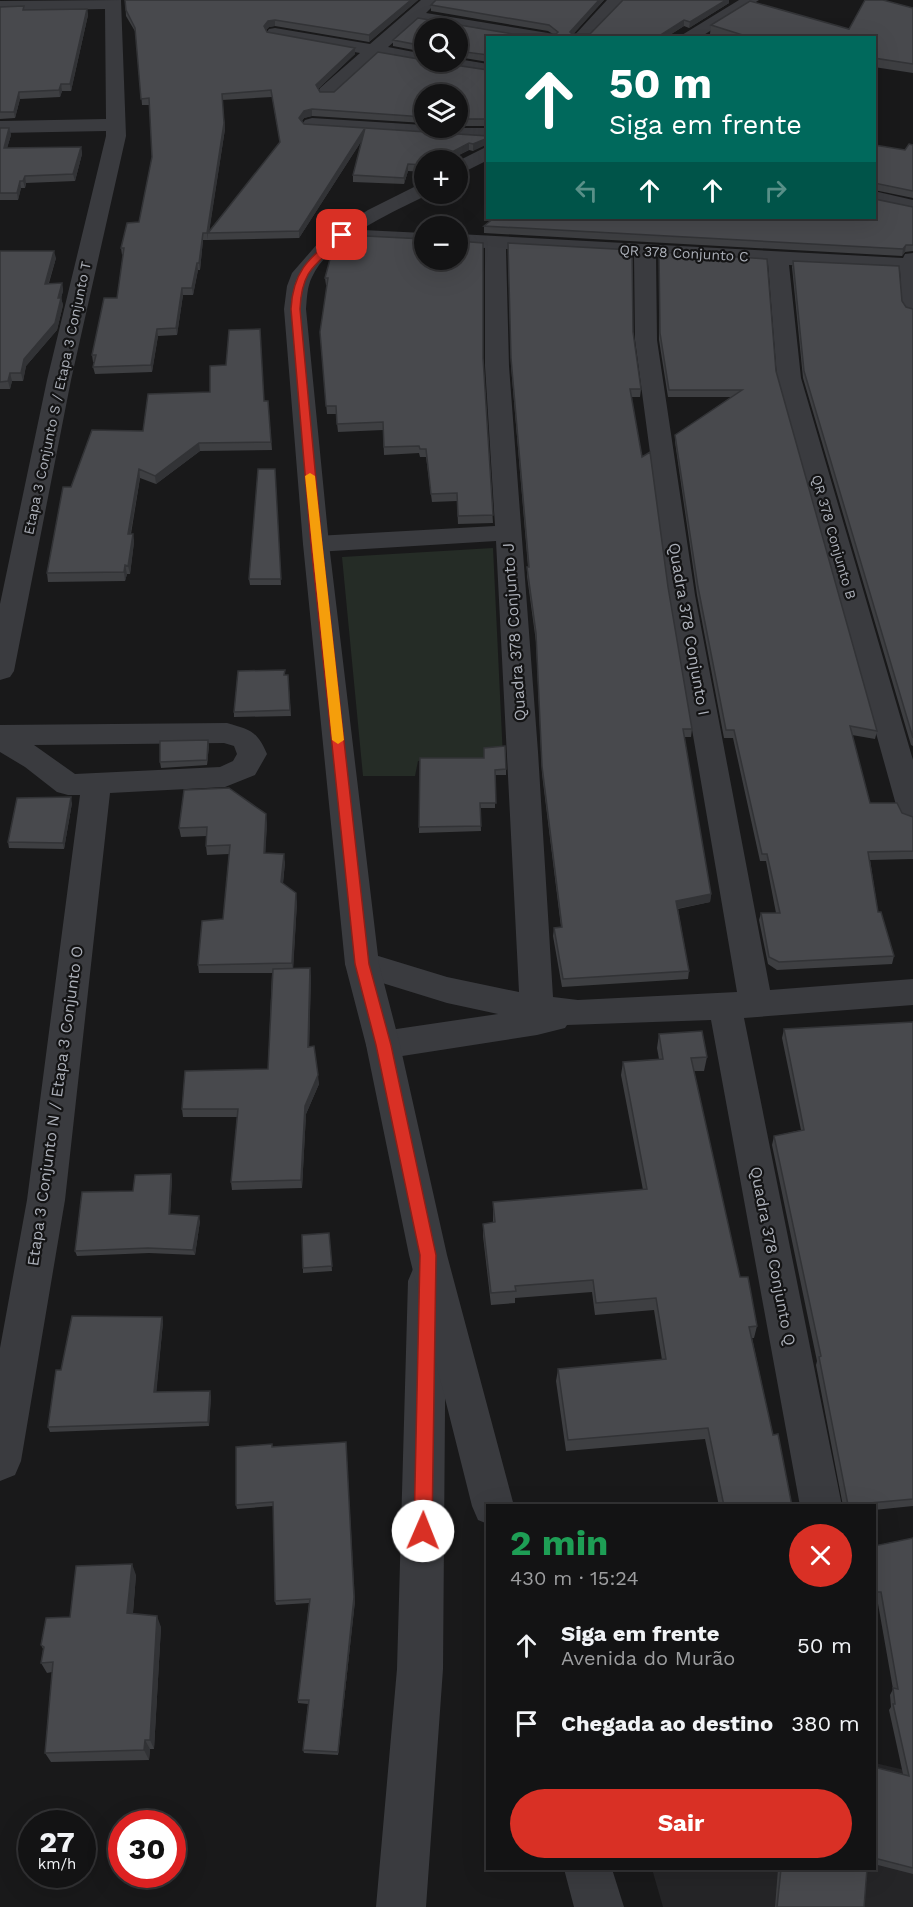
<!DOCTYPE html>
<html lang="pt">
<meta charset="utf-8">
<style>
:root{--surface:#131314;--page:#1c1c1d;--text:#f1f3f6;--muted:#9d9ea0;--line:#323234;--accent:#d93025}
body{margin:0;font-family:"Work Sans",sans-serif;background:var(--page);color:var(--text);height:100vh;display:flex;flex-direction:column;font-size:22px;white-space:nowrap}
*{box-sizing:border-box;margin:0}
p{font-size:20px;color:var(--muted)}
.icon{flex:none;width:33px;height:33px;fill:none;stroke:currentColor;stroke-width:2;stroke-linecap:round;stroke-linejoin:round}
.map{position:relative;flex:1;overflow:hidden}
.panel{position:absolute;left:486px;top:1504px;width:390px;height:366px;display:flex;flex-direction:column;background:var(--surface);border-radius:0px;box-shadow:0 6px 24px #0002,0 0 0 2px var(--line)}
.panel>*{flex:none}
.banner{position:absolute;left:486px;top:36px;width:390px;height:183px;border-radius:0px;box-shadow:0 6px 24px #0002,0 0 0 2px var(--line);background:#00695c;color:#fff;overflow:hidden}
.buttons{position:absolute;left:414px;top:18px;display:grid;gap:12px}
.buttons a{display:grid;place-items:center;width:54px;height:54px;border-radius:50%;background:var(--surface);box-shadow:0 6px 24px #0002,0 0 0 2px var(--line);font-size:30px}
.speed{position:absolute;left:18px;top:1810px;display:flex;gap:12px;font-size:30px;font-weight:700;text-align:center}
.speed>*{display:grid;place-content:center;width:78px;height:78px;border-radius:50%;background:var(--surface);box-shadow:0 6px 24px #0002,0 0 0 2px var(--line);line-height:1}
.speed small{font-size:15px;font-weight:400}
.speed .limit{border:9px solid #d22;background:#fff;color:#111}
.pin{position:absolute;display:grid;place-items:center;width:51px;height:51px;color:#fff;margin:-26px;border-radius:12px;box-shadow:0 3px 9px #0006}
.me{position:absolute;width:66px;margin:-33px;rotate:1deg;stroke-linejoin:round;filter:drop-shadow(0 0 4px #0008)}
.turn{display:flex;align-items:center;gap:21px;height:126px;padding:0 24px;font-size:27px}
.turn .icon{width:78px;height:78px;stroke-width:2.5}
.turn b{display:block;font-size:42px;line-height:51px}
.lanes{display:flex;align-items:center;height:57px;padding:0 24px;background:#0003;justify-content:center;gap:30px;direction:ltr}
.lanes .off{opacity:.35}
.round{display:grid;place-items:center;flex:none;width:63px;height:63px;border-radius:32px;background:var(--page)}
.overview{display:flex;align-items:center;justify-content:space-between;height:102px;padding:0 24px}
h1{font-size:36px;font-weight:700;line-height:45px;color:#1e9e55}
.action{display:flex;gap:12px;margin-top:auto;padding:12px 24px}
.action a{flex:1;height:69px;border-radius:36px;background:var(--accent);color:#fff;font-size:24px;font-weight:700;line-height:69px;text-align:center}
ul{padding:0;list-style:none}
li{display:flex;align-items:center;gap:18px;height:78px;padding:0 24px}
li div{flex:1}
li b{display:block;font-size:22px}
li em{font-style:normal}
.map>svg:first-child{display:block}
</style>
<div class="map">
<svg width="913" height="1907" viewBox="0 0 913 1907">
<rect width="100%" height="100%" fill="#19191a"/>
<path fill="#252527" d="M875 1763 913 1772V1907H663L652 1869H874Z"/>
<path fill="#252c26" d="M493 548 503 758 418 761 415 776H363L342 557Z"/>
<g fill="none" stroke-linecap="round" stroke-linejoin="round">
<path fill="#3a3b3f" fill-rule="evenodd" d="M121 0 126 136 71 380 14 671 10 677 0 680V604L47 380 106 136V131L0 133V121L106 119 105 9 0 11V1Z
M421 0H439L426 13 548 33 556 38H513L417 22 388 47 424 54V62L430 63 424 64 378 56 334 96H320L318 92 320 88 360 53 275 38 269 37 266 33 269 29 275 28 370 44Z
M607 0H625L590 38H572Z
M458 59 488 64V75L441 67 435 66 432 62H458Z
M312 118 424 125V128H488V140L305 128 302 124 305 120Z
M874 191 913 200V212L874 203Z
M342 229 424 233V245L335 239 332 235 335 231Z
M458 234 903 258 905 254 913 253V314L905 312 902 307 900 271 789 265 801 378 913 760V823L902 820 898 812 777 378 768 264 656 257 657 340 695 595 770 990 913 979V1005L744 1018 842 1506H800L711 1020 567 1025 565 1028 537 1035 383 1059 371 1055 366 1045 371 1035 383 1031 498 1014 447 1003 350 973 345 964 350 955 362 951 447 977 519 992 496 541 316 552 307 550 303 544 307 538 316 536 495 526 485 366V248L458 246ZM506 249 634 256 635 340 669 595 737 992 578 1000 553 997 538 752 509 366Z
M227 723C251 730 257 731 267 754L255 775 225 787 110 793 65 1200 21 1461 15 1475 0 1481V1348L27 1200 80 795H68L57 792 25 767 0 752V725ZM224 743 234 746 237 754 233 761 220 767 75 774 34 745Z
M427 1264 441 1269 446 1281 443 1669 426 1907H376L397 1669 408 1281 413 1269Z"/>
<path fill="#3a3b3f" fill-rule="evenodd" d="M739 0H759L699 38H677Z
M488 146V160L458 175V161Z
M424 182V194H429C394 212 329 239 312 277 307 287 307 298 306 309L329 544 379 964 400 1045 447 1255 514 1506H488V1524L478 1520 472 1506 409 1255 366 1045 345 964 303 544 284 309 287 286 292 273 319 242 368 210Z
M564 1869H612L624 1907H574Z"/>
</g>
<path fill="#3e3f42" fill-rule="evenodd" d="M125 0H418L369 42 275 26 269 27 266 30 267 32 355 54 318 89 320 92H334L424 62 488 70V126H458V94H424V123L312 116 304 118 302 121 304 124 488 136 473 151 469 150 449 160H424V172L408 171 404 184 353 182V175L362 140 299 238 208 240V238V240H203L200 270H198L193 295H183L177 335 158 336 152 372 95 374 93 367 94 362H93L92 355 117 298 123 254 122 255 121 248 139 222 152 157 150 105H142L136 33 126 16ZM272 97 280 143 209 231 225 129 222 100Z
M436 0H604L573 34H590L623 0H729V3L689 28 684 26 665 38H488V62L458 57V58V28H424V52L393 46V40L418 18 513 34H553L548 31 431 11V5Z
M0 7 25 10 87 9 88 15 71 91H62L60 97 20 99 15 118 0 119Z
M913 8V73L874 67V38H722L710 34 711 25 849 29Z
M0 128H9L11 135 7 148 81 147 82 154 75 181 26 183 25 188H21L18 200H0Z
M874 145 905 150 913 145V198L874 190Z
M875 199 913 207V251L905 252 902 256 484 233V226Z
M334 244 483 358 493 523 458 524 457 501 432 502 426 457H420L419 453 384 455 383 430 338 432 336 414H327L320 332 327 285H326L325 278Z
M0 251 56 258 49 283H62L63 291 61 298 63 305 57 330 26 366 23 381H12L10 389H0Z
M508 251 633 332 641 389 640 397H631L642 457 668 587 692 729 691 737H684L711 894 710 902 678 909 689 971 688 979 562 987 553 936 554 928 561 927 542 774 536 642 527 576 528 567 511 366Z
M659 252 776 371 877 731 875 739 852 735 870 803 913 817V859L870 860 878 912 894 956 892 964 777 970 768 964 759 920 761 913H776L766 861H760L733 738H724L697 595 675 442V435L731 397H668L659 340Z
M793 261 902 301 906 307 913 309V746L911 745 803 378 792 267Z
M210 392 268 401 272 450 200 451 156 484 140 478 131 534H133L134 542 130 574H127L125 581 48 582 47 573 71 487 143 431Z
M275 469 281 585H250L249 579Z
M285 675H288L291 716 234 717V712Z
M209 745 207 765 161 768 160 762Z
M420 758 506 769V775H495V808H480L481 831 419 833Z
M72 803 64 849 9 848 8 842Z
M267 823 265 853 285 862 283 884 297 902 293 968 311 976 309 1047 319 1084 306 1114 302 1188 232 1190 231 1182 237 1117H183L182 1109 268 1069 272 973H199L198 965 223 919 229 854 207 855 206 846 207 836 181 837 179 828Z
M913 1022V1506L874 1510V1506H843L816 1365 817 1361 772 1145 774 1136 801 1130 782 1038 784 1029Z
M659 1034 707 1057 704 1071H694L740 1277 757 1326 754 1338H752L773 1435 792 1506H719L705 1439 566 1451 556 1381 558 1369 662 1360 654 1310 595 1315 592 1292 515 1298V1303L491 1305 483 1236V1224L493 1223V1202L643 1190 621 1075 623 1062 659 1059 657 1048Z
M172 1179 170 1214 200 1221 195 1255 149 1253 77 1256 75 1251 133 1191Z
M329 1233 332 1271 303 1273V1268Z
M162 1317 163 1322 156 1392 211 1396 209 1426 50 1432 48 1427 61 1370Z
M272 1447 355 1601 338 1755 304 1753 303 1750 308 1704 298 1703V1700L309 1603 276 1605 275 1601 273 1506 237 1509 236 1505Z
M913 1538V1874L874 1864V1767L903 1774 889 1710 891 1707 890 1695 893 1689 877 1598 874 1599V1546Z
M136 1575 133 1613 161 1627 154 1749H150L149 1760 51 1762 45 1753 52 1672 47 1673 41 1663 43 1649 41 1645 70 1617Z
M778 1869H867L864 1907H775Z"/>
<path fill="#323336" d="M411 0H418L369 42V35Z
M599 0H604L570 38V32Z
M726 0H729V3L689 28 690 22Z
M87 9 88 15 71 91 70 84Z
M275 20V26L269 27 264 32V26L268 21Z
M684 20V26L665 38H656Z
M355 48V54L316 91V85Z
M61 84 62 91 60 97 59 90Z
M19 92 20 99 15 118 14 112Z
M222 94 225 129 209 233H208V240L207 233Z
M312 109V116L304 118 300 124 299 118 304 111Z
M9 128 11 135 5 155 4 148Z
M365 128 366 134 299 238V231Z
M488 138V144L473 151V144Z
M469 143V150L449 160H437Z
M81 147 82 154 75 181 73 174Z
M408 164V171L404 184V178Z
M25 176 26 183 25 188 23 181Z
M20 181 21 188 18 200 17 193Z
M203 233V240L200 270 199 263Z
M906 245 905 252 902 256 903 249Z
M54 251 56 258 46 291 45 284Z
M197 263 198 270 193 295 192 288Z
M62 283 63 291 61 298 63 305 57 330 26 366 23 381 21 373 24 359 58 298Z
M182 288 183 295 177 335 176 328Z
M157 329 158 336 152 372 151 365Z
M10 373 12 381 10 389 8 381Z
M199 443 200 451 156 484 155 476Z
M139 469 140 478 129 542 128 534Z
M133 534 134 542 130 574 128 566Z
M125 565 127 574 125 581 124 572Z
M208 740 209 745 207 765V760Z
M71 797 72 803 64 849 63 843Z
M266 814 267 823 265 862 264 853Z
M284 854 285 862 282 891 281 882Z
M296 893 297 902 293 972 292 963Z
M711 894 710 902 675 909 676 901Z
M310 968 311 976 309 1055 308 1047Z
M318 1075 319 1084 306 1114 302 1188 301 1180 305 1106Z
M171 1174 172 1179 170 1219 169 1214Z
M199 1216 200 1221 195 1255 193 1250Z
M162 1317 163 1322 156 1397 154 1392Z
M210 1391 211 1396 209 1426 208 1422Z
M346 1442 355 1601 338 1755V1752Z
M132 1564 136 1575 132 1623 127 1613Z
M157 1616 161 1627 154 1749 150 1740Z
M145 1740 150 1749 149 1760 144 1750Z"/>
<path fill="#48494d" stroke="#323336" stroke-width="1.5" d="M125 0H411L369 35 275 20 268 21 264 26 267 32 355 48 316 85 320 92H334L378 52 424 60V62H434L488 70V119H458V94H424V117L312 109 304 111 299 118 304 124 488 136V138L473 144 469 143 437 160H424V165L408 164 404 178 353 175 365 128 299 231 208 233 280 142 271 90 222 94 224 123 207 233H203L199 263H197L192 288H182L176 328 157 329 151 365 93 367 96 355H92L104 298H117L124 248H121L127 223 139 222 152 157 149 98 141 99 135 28 126 10Z
M436 0H599L570 32 572 34H590L623 0H726L690 22 684 20 656 38H488V55L458 51V52V28H424V46L393 40 418 18 513 34H556L558 32 549 25 431 5Z
M865 0H883L913 8V64L874 58V38H752L711 25 750 1 849 29Z
M24 6 23 10 87 9 70 84H61L59 90 19 92 14 112H0V7Z
M0 128H9L4 148 81 147 73 174 25 176 23 181H20L17 193H0Z
M909 144 913 145V191L874 183V145L905 150Z
M874 194 875 199 913 207V245H906L903 249 484 226 494 218H874Z
M346 235 424 239V260H458V241L483 243V358L493 515 458 516 457 493 431 494 426 449H420L419 446 384 447 383 422 337 424 336 406H326L320 332 328 278H325L334 244Z
M508 243 632 250 633 332 641 389H630L642 457 650 452 668 587 692 729H683L711 894 676 901 689 971 563 979 554 928 562 927 542 766 536 633 527 567H529L511 358Z
M0 251H54L45 284 62 283 58 298H61L55 323 24 359 21 373H10L8 381 0 382Z
M659 252 767 259 776 371 877 731 850 726 870 803H897L902 813 913 817V851L868 852 878 912H881L894 956 779 962 769 957 761 913H780L767 854H762L734 730H726L698 587 675 435 742 390H669L660 333Z
M793 261 899 266 902 301 906 307 913 309V738L804 371Z
M260 329 264 401H268L271 442 199 443 155 476 139 469 128 534H133L128 566 125 565 124 572 47 573 63 487H71L92 430 143 431 148 394 210 392V366L226 365 229 330Z
M258 469H275L281 579H249Z
M285 670 284 675H288L290 710 234 712 238 671Z
M208 740 207 760 160 762V741Z
M505 746 506 769 495 770 496 803H480L481 826 419 827 420 758H484V748Z
M229 788 266 814 264 853 284 854 281 882 296 893 292 963 198 965 202 921 223 919 230 845 206 846 207 827 179 828 184 790Z
M71 797 63 843 8 842 17 798Z
M310 968 308 1047 314 1046 318 1075 305 1106 301 1180 231 1182 238 1109H182L185 1071 268 1069 273 969Z
M913 1022V1499L848 1505 819 1357 821 1356 774 1136 804 1130 784 1029Z
M702 1031 707 1057 691 1058 740 1277H748L757 1326 749 1327 773 1435 778 1434 792 1506H724L708 1428 568 1440 558 1369 666 1359 656 1298 596 1303 593 1280 515 1286 516 1291 491 1293 483 1224 495 1222 493 1202 647 1189 623 1062 663 1059 659 1034Z
M171 1174 169 1214 199 1216 193 1250 148 1248 75 1251 82 1192 133 1191 135 1175Z
M329 1233 332 1266 303 1268 302 1235Z
M72 1316 162 1317 154 1392 210 1391 208 1422 48 1427 56 1370H61Z
M346 1442 354 1597 338 1752 303 1750 309 1700H298L310 1599 275 1601 273 1502 236 1505V1447L272 1444V1447Z
M913 1538V1868L874 1858V1767L909 1776 893 1704H895L893 1688 898 1689 881 1592H874V1546Z
M132 1564 127 1613 157 1616 150 1740H145L144 1750 45 1753 53 1662 41 1663 44 1647 41 1645 46 1618 70 1617 76 1566Z
M781 1869H867L864 1907H777Z"/>
<path fill="#d93025" stroke="#8d1f18" stroke-width="1.5" d="M339 233 347 235C320 264 302 264 300 309L322 544 369 964 391 1045 436 1255 432 1531 429 1537 423 1539 416 1537 414 1531 420 1255 376 1045 355 964 311 544 291 309C293 269 311 257 339 233Z"/>
<path fill="#f59e0b" d="M310 473 315 476 344 740 338 744 332 740 305 476Z"/>
<g text-anchor="middle" dominant-baseline="central" stroke-width="4.5" stroke-linejoin="round" paint-order="stroke">
<g font-size="14" fill="#acb0b9" stroke="#141415">
<text transform="translate(684 253) rotate(3)">QR 378 Conjunto C</text>
<text transform="translate(57 398) rotate(-78)">Etapa 3 Conjunto S / Etapa 3 Conjunto T</text>
<text transform="translate(834 537) rotate(74)">QR 378 Conjunto B</text>
</g>
<g font-size="16" fill="#acb0b9" stroke="#141415">
<text transform="translate(689 629) rotate(80)">Quadra 378 Conjunto I</text>
<text transform="translate(514 632) rotate(-94)">Quadra 378 Conjunto J</text>
<text transform="translate(55 1106) rotate(-82)">Etapa 3 Conjunto N / Etapa 3 Conjunto O</text>
<text transform="translate(773 1256) rotate(79)">Quadra 378 Conjunto Q</text>
</g>
</g>
</svg>
<div class="buttons">
<a><svg class="icon" aria-label="search" viewBox="0 0 24 24"><circle cx="10" cy="10" r="6"/><path d="M15 15l6 6"/></svg></a>
<a><svg class="icon" aria-label="layers" viewBox="0 0 24 24"><path d="M12 4l9 5-9 5-9-5zM3 14l9 5 9-5"/></svg></a>
<a>+</a>
<a>−</a>
</div>
<div class="speed"><div>27<small>km/h</small></div><div class="limit">30</div></div>
<div class="pin" style="left:342px;top:235px;background:#d93025"><svg class="icon" aria-label="arrive" viewBox="0 0 24 24"><path d="M6 21V4h12l-3 4 3 4H6"/></svg></div>
<svg class="me" style="left:423px;top:1531px" viewBox="-20 -20 40 40"><circle r="19" fill="#fff"/><path d="M0-13L10 11 0 6-10 11z" fill="#d93025"/></svg>
<div class="banner">
<div class="turn"><svg class="icon" aria-label="ahead" viewBox="0 0 24 24"><path d="M12 20V5M6 11l6-6 6 6"/></svg><div><b>50 m</b>Siga em frente</div></div>
<div class="lanes"><svg class="icon off" aria-label="left" viewBox="0 0 24 24"><path d="M17 20v-9H6M10 6l-5 5 5 5"/></svg><svg class="icon" aria-label="ahead" viewBox="0 0 24 24"><path d="M12 20V5M6 11l6-6 6 6"/></svg><svg class="icon" aria-label="ahead" viewBox="0 0 24 24"><path d="M12 20V5M6 11l6-6 6 6"/></svg><svg class="icon off" aria-label="right" viewBox="0 0 24 24"><path d="M7 20v-9h11M14 6l5 5-5 5"/></svg></div>
</div>
<section class="panel">
<div class="overview"><div><h1>2 min</h1><p>430 m · 15:24</p></div><a class="round" style="background:#d93025;color:#fff"><svg class="icon" aria-label="close" viewBox="0 0 24 24"><path d="M6 6l12 12M18 6L6 18"/></svg></a></div>
<ul>
<li><svg class="icon" aria-label="ahead" viewBox="0 0 24 24"><path d="M12 20V5M6 11l6-6 6 6"/></svg><div><b>Siga em frente</b><p>Avenida do Murão</p></div><em>50 m</em></li>
<li><svg class="icon" aria-label="arrive" viewBox="0 0 24 24"><path d="M6 21V4h12l-3 4 3 4H6"/></svg><div><b>Chegada ao destino</b></div><em>380 m</em></li>
</ul>
<div class="action"><a>Sair</a></div>
</section>
</div>
